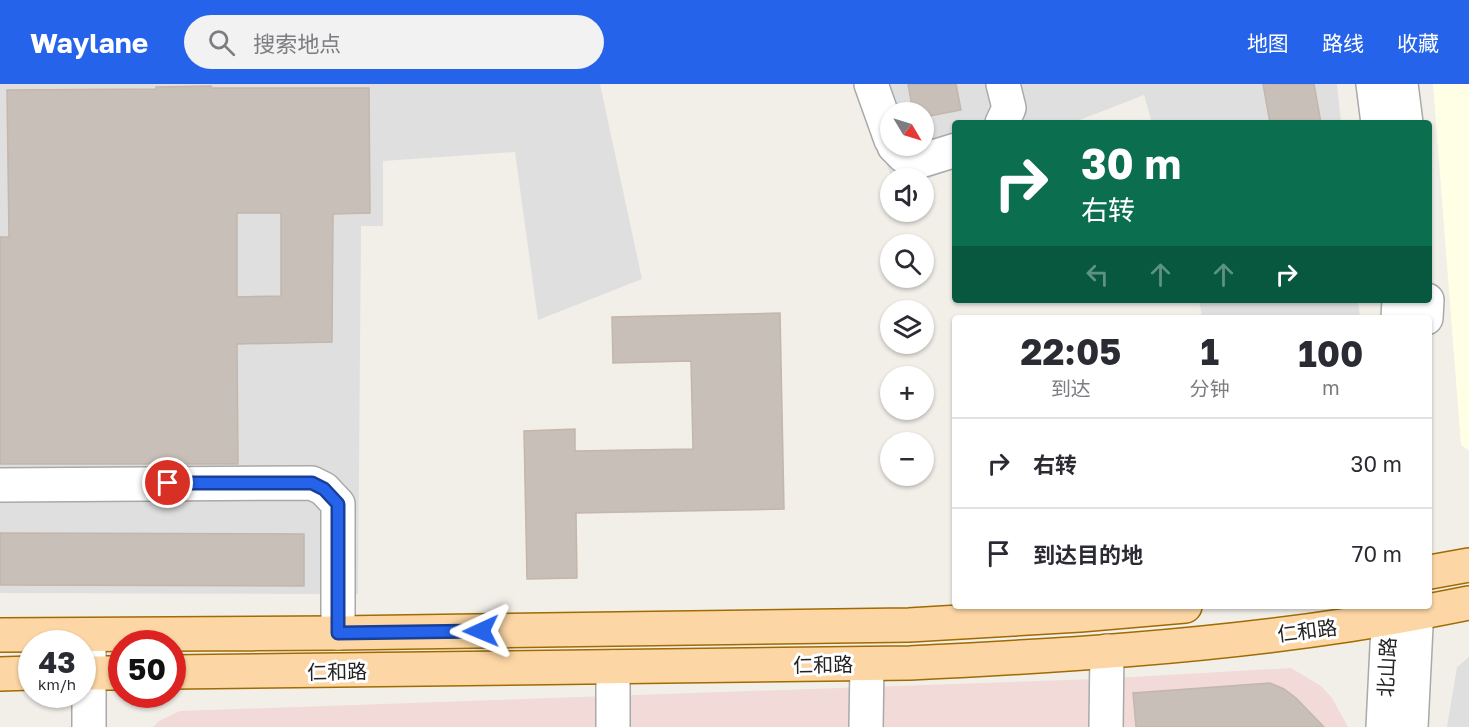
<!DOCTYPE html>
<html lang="zh">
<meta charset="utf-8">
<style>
:root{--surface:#fff;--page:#f2f2f3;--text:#2b2b33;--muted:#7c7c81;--line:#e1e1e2;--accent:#2563eb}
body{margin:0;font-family:"Golos Text","Noto Sans SC",sans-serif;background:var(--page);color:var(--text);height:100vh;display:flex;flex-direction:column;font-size:22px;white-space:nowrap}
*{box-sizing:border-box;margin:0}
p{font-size:20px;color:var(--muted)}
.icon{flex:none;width:33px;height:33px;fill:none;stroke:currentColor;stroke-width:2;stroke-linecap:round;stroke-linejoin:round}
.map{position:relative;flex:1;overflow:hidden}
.sheet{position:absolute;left:952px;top:231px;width:480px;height:294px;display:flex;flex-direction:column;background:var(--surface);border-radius:6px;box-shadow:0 2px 4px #0004}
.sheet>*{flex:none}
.top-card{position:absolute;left:952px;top:36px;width:480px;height:183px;border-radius:6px;box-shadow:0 2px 4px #0004;background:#0b6e4f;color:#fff;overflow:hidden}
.needle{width:39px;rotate:128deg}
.controls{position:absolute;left:880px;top:18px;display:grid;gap:12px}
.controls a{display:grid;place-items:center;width:54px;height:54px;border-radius:50%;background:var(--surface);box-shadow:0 2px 4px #0004;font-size:30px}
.speed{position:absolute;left:18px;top:546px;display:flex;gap:12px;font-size:30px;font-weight:700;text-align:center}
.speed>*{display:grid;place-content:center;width:78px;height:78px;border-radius:50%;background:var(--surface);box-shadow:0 2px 4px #0004;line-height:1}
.speed small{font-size:15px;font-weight:400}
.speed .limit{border:9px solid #d22;background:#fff;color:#111}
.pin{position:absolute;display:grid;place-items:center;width:51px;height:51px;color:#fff;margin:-26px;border:3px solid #fff;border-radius:50%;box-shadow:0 2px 6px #0007}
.me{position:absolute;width:66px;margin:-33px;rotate:269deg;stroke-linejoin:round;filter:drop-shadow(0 0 4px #0008)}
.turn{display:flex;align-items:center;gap:21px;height:126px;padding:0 30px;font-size:27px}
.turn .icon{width:78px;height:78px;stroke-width:2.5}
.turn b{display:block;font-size:42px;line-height:51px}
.lanes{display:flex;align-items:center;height:57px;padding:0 30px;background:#0003;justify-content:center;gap:30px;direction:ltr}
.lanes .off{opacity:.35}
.eta{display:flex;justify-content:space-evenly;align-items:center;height:102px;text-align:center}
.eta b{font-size:36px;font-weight:700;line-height:42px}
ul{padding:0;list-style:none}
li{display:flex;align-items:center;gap:18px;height:90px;padding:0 30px;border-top:2px solid var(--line)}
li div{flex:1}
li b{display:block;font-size:22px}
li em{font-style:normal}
header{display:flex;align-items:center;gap:36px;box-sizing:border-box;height:84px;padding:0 30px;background:var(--accent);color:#fff}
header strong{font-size:28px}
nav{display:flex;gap:33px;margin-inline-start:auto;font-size:21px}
.search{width:420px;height:54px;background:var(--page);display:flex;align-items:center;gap:15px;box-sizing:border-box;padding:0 21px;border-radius:33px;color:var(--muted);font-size:22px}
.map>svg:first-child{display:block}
</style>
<header>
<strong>Waylane</strong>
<div class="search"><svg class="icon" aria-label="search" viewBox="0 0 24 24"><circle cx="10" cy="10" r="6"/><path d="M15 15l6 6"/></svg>搜索地点</div>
<nav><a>地图</a><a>路线</a><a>收藏</a></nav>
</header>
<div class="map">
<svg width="1469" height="643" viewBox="0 0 1469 643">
<rect width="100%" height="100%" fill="#f2efe9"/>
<path fill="#e0dfdf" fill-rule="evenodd" d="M0 0H600L642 195 538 236 515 68 383 77V142H361L358 510 0 509Z
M855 0H1337L1341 39H1152L1144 11 1072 39H956L955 84 924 96V94H892ZM891 28H924V62H891Z
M1199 216H1358L1360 234H1202Z
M1469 573V643H1447L1457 583Z"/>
<path fill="#f2dad9" d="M1291 584 1321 602 1332 614 1348 643H153L159 637 180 627 1097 595Z"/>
<path fill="#ffffe5" d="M1433 0H1469V367L1461 361Z"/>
<path fill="#c7bfb8" stroke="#c4b6ab" stroke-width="1.5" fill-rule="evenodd" d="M908 0H956L961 26 924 33V28H913Z
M1263 0H1314L1321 39H1270Z
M211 2V4H369L370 129 333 130 332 258 237 260 238 380H0V153H9L7 6 156 5V3ZM237 129H281V212L237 213Z
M780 229 784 425 576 429 577 494 527 495 524 347 575 345V367L693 365 691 277 613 279 612 233Z
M0 449 304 450V502L0 501Z
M1270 599 1284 605 1296 614 1324 643H1136L1133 609Z"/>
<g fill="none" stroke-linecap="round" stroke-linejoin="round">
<defs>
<path id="minor" d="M871 0 891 56
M1373 0 1378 39
M1401 0 1406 39
M1002 39 1009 24 1003 0
M894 62 904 72 917 78 956 66
M1398 234 1399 216
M1426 234 1427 216
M0 401 312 399 324 405 338 420V549
M89 643V551
M613 643V583
M866 643 867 580
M1106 643 1107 567
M1383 643 1389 522
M1411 643 1417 522"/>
<path id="major" d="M1430 488 1469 481
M0 551 338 549 909 541 1080 531 1185 522
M172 588 910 579C1056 572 1203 563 1348 541 1388 535 1429 527 1469 519
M82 589H122
M0 590 32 589"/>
</defs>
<use href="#minor" stroke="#a9a9a9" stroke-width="36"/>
<use href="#major" stroke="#a06b00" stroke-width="36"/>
<use href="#minor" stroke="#fff" stroke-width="33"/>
<use href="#major" stroke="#fcd6a4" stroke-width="33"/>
</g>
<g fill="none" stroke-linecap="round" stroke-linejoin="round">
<defs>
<path id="route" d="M168 399H312L324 405 338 420V549L481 547"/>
</defs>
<use href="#route" stroke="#184099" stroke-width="15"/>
<use href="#route" stroke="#2563eb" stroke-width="10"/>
</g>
<g text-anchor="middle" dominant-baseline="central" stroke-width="6" stroke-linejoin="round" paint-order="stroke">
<g font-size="20" fill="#222" stroke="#fff">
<text transform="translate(1307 546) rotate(-7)">仁和路</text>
<text transform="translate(823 580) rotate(-1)">仁和路</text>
<text transform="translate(1386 583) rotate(-87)">北山路</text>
<text transform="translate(337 587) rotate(-1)">仁和路</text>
</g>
</g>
</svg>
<div class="controls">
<a><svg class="needle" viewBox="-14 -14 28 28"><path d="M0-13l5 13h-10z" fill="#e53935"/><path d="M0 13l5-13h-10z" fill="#7c7c81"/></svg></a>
<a><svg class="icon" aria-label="sound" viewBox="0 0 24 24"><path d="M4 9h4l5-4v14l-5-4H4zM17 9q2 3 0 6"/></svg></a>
<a><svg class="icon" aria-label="search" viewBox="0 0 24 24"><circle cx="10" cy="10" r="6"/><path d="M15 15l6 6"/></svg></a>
<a><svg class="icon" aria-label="layers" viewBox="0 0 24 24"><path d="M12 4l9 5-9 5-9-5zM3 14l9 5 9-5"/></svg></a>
<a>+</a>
<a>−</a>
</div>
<div class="speed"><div>43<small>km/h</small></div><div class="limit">50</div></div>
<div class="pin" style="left:168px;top:399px;background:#d93025"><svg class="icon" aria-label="arrive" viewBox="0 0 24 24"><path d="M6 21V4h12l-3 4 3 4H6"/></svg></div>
<svg class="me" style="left:481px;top:547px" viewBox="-20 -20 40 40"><path d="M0-17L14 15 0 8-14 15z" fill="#2563eb" stroke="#fff" stroke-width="4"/></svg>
<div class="top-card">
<div class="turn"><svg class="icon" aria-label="right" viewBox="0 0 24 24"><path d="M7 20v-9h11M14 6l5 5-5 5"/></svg><div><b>30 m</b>右转</div></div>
<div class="lanes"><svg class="icon off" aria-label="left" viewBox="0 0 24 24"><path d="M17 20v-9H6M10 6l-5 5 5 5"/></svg><svg class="icon off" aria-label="ahead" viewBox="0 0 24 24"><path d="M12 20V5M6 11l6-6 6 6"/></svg><svg class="icon off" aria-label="ahead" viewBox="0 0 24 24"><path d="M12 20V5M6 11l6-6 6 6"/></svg><svg class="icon" aria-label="right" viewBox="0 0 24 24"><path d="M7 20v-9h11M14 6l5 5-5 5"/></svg></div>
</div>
<section class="sheet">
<div class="eta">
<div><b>22:05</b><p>到达</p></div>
<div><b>1</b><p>分钟</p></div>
<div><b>100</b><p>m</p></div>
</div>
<ul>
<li><svg class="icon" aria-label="right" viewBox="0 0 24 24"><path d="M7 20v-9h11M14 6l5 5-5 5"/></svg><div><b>右转</b></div><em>30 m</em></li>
<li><svg class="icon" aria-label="arrive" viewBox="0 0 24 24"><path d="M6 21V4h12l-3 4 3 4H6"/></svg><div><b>到达目的地</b></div><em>70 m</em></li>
</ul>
</section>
</div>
